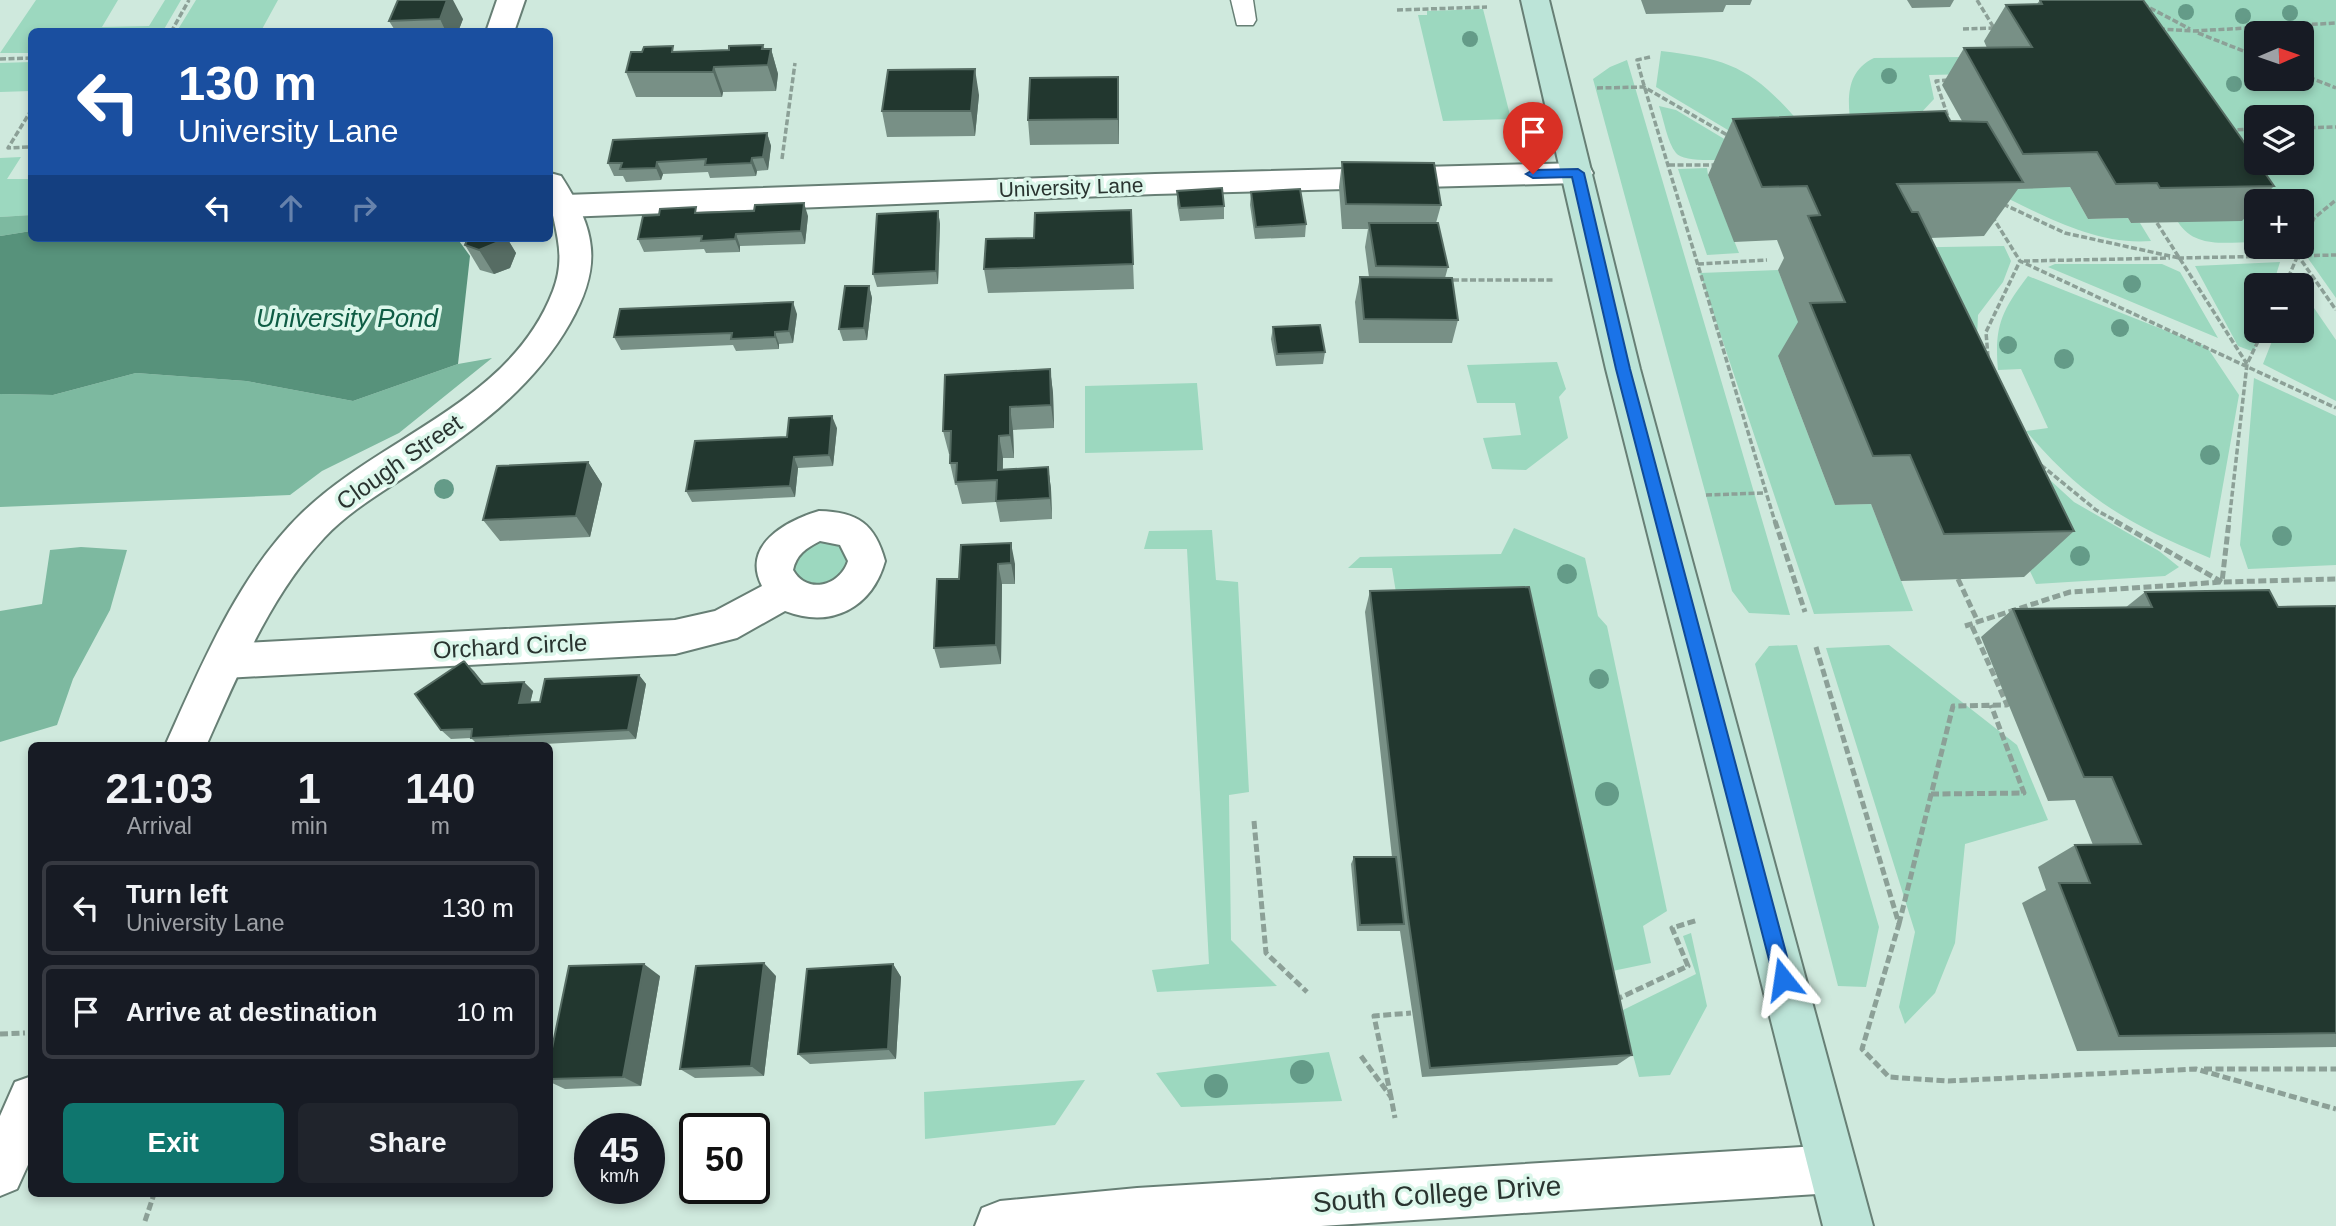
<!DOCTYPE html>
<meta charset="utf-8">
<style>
:root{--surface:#171b24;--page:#20242c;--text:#f1f3f6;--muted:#9ea1a6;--line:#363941;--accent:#0f766e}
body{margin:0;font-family:Arial,sans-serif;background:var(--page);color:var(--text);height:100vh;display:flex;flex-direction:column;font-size:26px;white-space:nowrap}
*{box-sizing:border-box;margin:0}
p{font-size:23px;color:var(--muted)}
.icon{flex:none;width:38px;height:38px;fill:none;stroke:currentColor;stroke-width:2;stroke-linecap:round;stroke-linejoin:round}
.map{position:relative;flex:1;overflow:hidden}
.drawer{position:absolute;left:28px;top:742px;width:525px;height:455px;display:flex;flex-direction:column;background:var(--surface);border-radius:10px;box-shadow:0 4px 10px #0003}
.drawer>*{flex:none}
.hud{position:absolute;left:28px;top:28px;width:525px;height:214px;border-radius:10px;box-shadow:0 4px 10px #0003;background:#1a4fa0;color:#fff;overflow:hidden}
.needle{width:46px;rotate:88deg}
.buttons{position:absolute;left:2244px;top:21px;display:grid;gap:14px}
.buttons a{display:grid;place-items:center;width:70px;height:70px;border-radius:10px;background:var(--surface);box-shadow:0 4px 10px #0003;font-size:35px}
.speed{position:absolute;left:574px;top:1113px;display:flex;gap:14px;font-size:35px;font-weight:700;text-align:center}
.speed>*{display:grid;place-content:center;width:91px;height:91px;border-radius:50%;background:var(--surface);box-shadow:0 4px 10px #0003;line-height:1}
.speed small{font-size:18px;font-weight:400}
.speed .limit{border:4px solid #111;border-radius:10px;background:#fff;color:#111}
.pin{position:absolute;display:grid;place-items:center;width:60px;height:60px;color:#fff;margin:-72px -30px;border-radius:50% 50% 50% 0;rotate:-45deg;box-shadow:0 0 7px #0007}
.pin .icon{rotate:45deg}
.me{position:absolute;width:77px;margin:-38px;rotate:345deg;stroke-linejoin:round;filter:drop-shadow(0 0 5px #0008)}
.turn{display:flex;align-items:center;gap:24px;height:147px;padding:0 35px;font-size:32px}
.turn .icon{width:91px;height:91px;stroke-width:2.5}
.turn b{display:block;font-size:49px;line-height:60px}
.lanes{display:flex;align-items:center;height:66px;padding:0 35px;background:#0003;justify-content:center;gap:35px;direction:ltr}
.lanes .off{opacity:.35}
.eta{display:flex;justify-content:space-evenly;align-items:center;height:119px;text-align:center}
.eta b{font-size:42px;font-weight:700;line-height:49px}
.cta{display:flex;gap:14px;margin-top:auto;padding:14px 35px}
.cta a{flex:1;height:80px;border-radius:10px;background:var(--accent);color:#fff;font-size:28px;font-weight:700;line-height:80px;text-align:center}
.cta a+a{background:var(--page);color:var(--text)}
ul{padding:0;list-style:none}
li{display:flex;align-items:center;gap:21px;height:94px;margin:0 14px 10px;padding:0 21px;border:4px solid var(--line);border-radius:10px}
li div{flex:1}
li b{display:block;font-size:26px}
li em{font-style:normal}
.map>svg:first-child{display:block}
</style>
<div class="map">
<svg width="2336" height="1226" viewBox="0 0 2336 1226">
<rect width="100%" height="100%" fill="#cfe9dd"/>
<path fill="#9cd8bf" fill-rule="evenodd" d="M36 0H118L102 27 149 26 165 0H181L163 31 32 32 31 53H0Z
M196 0H278L261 31H177Z
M2124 0H2336V298L2300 247 2301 201H2267ZM2256 33H2301V79H2256ZM2256 117H2301V163H2256Z
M1483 9 1511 119 1443 121 1418 15H1427V11Z
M1661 51C1731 59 1753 69 1800 123L1773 157 1656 87Z
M1962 57 1972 74 1929 75 1934 99 1919 115 1851 126C1847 99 1846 71 1874 58Z
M1627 60 1790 615 1749 613 1732 591 1593 79 1610 67Z
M31 62V91L0 92V63Z
M1659 106 1676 110 1751 155C1738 160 1684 164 1676 153 1667 142 1664 120 1659 106Z
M2206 145 2256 220 2255 242C2226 242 2195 249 2178 222Z
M21 157 7 179H31V215L0 217V158Z
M1707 168 1708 175 1739 253 1707 255 1678 169Z
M2070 187 2088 219 2128 218 2131 223H2140L2151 241C2093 246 2036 211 1986 188Z
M2004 246 2011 261 2003 282 1978 315 1976 360 1881 248Z
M2280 262 2273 285H2256V331H2260L2254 352 2238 346 2195 266Z
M2055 264H2162L2180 272 2218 338 2048 267Z
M1778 270 1812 355 1778 356 1835 505 1871 504 1913 611 1814 614 1700 273Z
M2028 276 2207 347 2239 395 2210 558C2128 524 2084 499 2026 431L2048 428 2021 369 1998 370C1994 326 2002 310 2028 276Z
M2301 289 2336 340V401L2263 364 2276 331H2301Z
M1557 362 1566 389 1559 397 1568 438 1526 470 1492 469 1483 438 1521 435 1515 403H1477L1467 365Z
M2254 378 2336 416V565L2248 569 2240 545Z
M1197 383 1203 450 1085 453V386Z
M2014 447 2074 502 2159 551 2179 567 2165 576 2036 584 1973 450Z
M1514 528 1585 558 1598 616 1607 626 1667 911 1643 926 1651 963 1598 974 1399 611 1392 568H1348L1360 557 1501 554Z
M1212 530 1216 580 1238 582 1249 792 1229 795 1231 940 1277 986 1157 992 1152 970 1209 964 1187 549H1144L1149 531Z
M827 535 854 554 844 579 814 589 792 573V556Z
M1797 645 1879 927 1866 987 1838 986 1755 664 1769 646Z
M1889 645 2017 745 2048 820 1965 844 1955 943 1935 993 1905 1024 1899 1007 1915 932 1826 648Z
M1691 933 1707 1006 1670 1075 1639 1077 1621 1011 1696 974 1683 936Z
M1329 1052 1342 1101 1181 1107 1156 1073Z
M1085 1080 1055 1125 925 1139 924 1092Z"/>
<path fill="#7db9a0" d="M31 215V231L0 236V217Z
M492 358 399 433 322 471 290 495 0 507V394L53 395 136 373 246 381 353 401 458 364Z
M81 547 127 550 110 610 73 679 57 725 0 742V611L42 604 50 550Z"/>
<path fill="#57927b" d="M31 231 32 238H457L470 256 458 364 353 401 246 381 136 373 53 395 0 394V236Z"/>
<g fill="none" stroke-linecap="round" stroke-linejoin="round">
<defs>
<path id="service" d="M1231 0H1253L1256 20 1253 25H1237Z"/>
<path id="minor" d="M1578 163 1589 166 1593 173 1589 180 1578 183 1155 194 565 217 554 214 550 206 554 198 565 195 1155 174Z
M819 511C858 512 875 524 885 561 872 608 831 629 785 611L737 638 675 654 225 678 211 673 205 661 211 649 225 644 675 620 715 611 762 586C741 545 786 521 819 511ZM820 541 840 545 848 561C840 586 807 595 793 570 796 555 806 548 820 541Z"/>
<path id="tertiary" d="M497 0H525L514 32H486Z
M550 173 561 176C596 230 603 265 570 323 532 390 472 432 409 474 379 494 348 512 324 538 270 596 238 674 206 746H165C201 666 238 575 302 513 381 436 510 403 553 291 571 244 545 218 550 173Z
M32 1076V1156L17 1189 0 1196V1116L15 1082Z
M1833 1145 1850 1152 1857 1169 1850 1186 1833 1193 1321 1226H975L982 1208 1000 1201 1137 1188Z"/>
<path id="secondary" d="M1521 0H1549L1640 369 1873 1226H1823L1606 369Z"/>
</defs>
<use href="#service" stroke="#677f75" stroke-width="3"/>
<use href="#minor" stroke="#677f75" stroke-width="4"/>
<use href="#tertiary" stroke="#677f75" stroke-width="4"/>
<use href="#secondary" stroke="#677f75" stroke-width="4"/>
<path stroke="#8ca097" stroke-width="3.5" stroke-dasharray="6 2.5" stroke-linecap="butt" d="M1977 0 1994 28
M2135 0 2190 29
M1397 10 1487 7
M1963 29 1996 28
M2159 29 2194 31 2336 23
M171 32 189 0
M2198 33 2256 56
M1650 57 1637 60 1643 82 1775 522
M0 59 32 58
M2301 74 2336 88
M1948 80 1936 81 1950 123
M1597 88 1644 87 1729 136
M2301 128 2336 127
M2229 130 2256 129
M28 147 8 148 32 109
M782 159 795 63
M1669 165H1717
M2003 204 2065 233 2179 258
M1992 216 2020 261 2336 408
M2157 223 2247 364
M2292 247 2336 310
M2178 258 2336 255
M2024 261 2170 258
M1698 264 1767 260
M1453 280H1555
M2285 285 2314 218 2336 200
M1988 357 1986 332 2020 261
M2041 465 2096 510 2118 522
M1706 495 1764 493
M2229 522 2247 364 2263 331"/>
<path stroke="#8ca097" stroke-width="5" stroke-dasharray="8 3.5" stroke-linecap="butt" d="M1775 521 1805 612
M2115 521 2222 582 2229 521
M1958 579 1978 622
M1965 626 2070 592 2222 582 2336 579
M1816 647 1899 924 1862 1049 1889 1077 1948 1081 2196 1069 2336 1109
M1931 794 2024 793 1991 705
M1254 821 1266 953 1307 992
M1899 924 1953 706 2007 705 1971 624
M1615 1000 1688 966 1672 928 1698 920
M0 1034 25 1033
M1361 1056 1391 1097 1395 1118
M2204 1069H2336
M1391 1097 1374 1016 1411 1013
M145 1221 154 1194"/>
<use href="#service" fill="#fff" fill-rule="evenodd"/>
<use href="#minor" fill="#fff" fill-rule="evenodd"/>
<use href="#tertiary" fill="#fff" fill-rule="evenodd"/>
<use href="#secondary" fill="#bce4d8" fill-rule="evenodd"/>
</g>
<g fill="#649b88">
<circle cx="2186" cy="12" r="8"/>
<circle cx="2290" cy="13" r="8"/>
<circle cx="2243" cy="16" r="8"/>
<circle cx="1470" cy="39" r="8"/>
<circle cx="1889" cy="76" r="8"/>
<circle cx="2234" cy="84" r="8"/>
<circle cx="2132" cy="284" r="9"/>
<circle cx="2120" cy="328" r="9"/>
<circle cx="2008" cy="345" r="9"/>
<circle cx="2064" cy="359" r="10"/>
<circle cx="2210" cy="455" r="10"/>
<circle cx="444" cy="489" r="10"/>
<circle cx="2282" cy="536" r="10"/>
<circle cx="2080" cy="556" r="10"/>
<circle cx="1567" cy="574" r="10"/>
<circle cx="1599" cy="679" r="10"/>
<circle cx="1607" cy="794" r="12"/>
<circle cx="1302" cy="1072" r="12"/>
<circle cx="1216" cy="1086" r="12"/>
</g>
<path fill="#789086" d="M1641 0H1752L1750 5H1726L1723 12 1646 14Z
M1907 0H1954L1950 7 1912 8Z
M2040 0 2274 186 2260 201H2256V206L2242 221 2131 223 2128 218 2088 219 2070 187 2018 189 1984 236 1930 238 2074 531 2024 577 1901 581 1871 504 1835 505 1778 356 1798 322 1778 270 1784 258 1777 240 1734 242 1708 175 1733 119 1962 121 1942 85 1964 48H1987L1984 41 2006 5 2037 4Z
M463 19 458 32H396L389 21Z
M771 49 778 74 776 91 723 92 722 97H636L626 72 676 52Z
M979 95 975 136 887 137 882 111Z
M1119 102V144L1030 145 1028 120Z
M767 133 771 146 768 170 757 171 756 176 710 178 708 172 663 174 661 180 626 182 623 176H614L608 163Z
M1342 162 1441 205 1436 223 1448 267 1445 278 1458 320 1452 343H1359L1355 302 1360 277H1369L1365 247 1368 229H1342L1339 187Z
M1177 191 1224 206V219L1180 221 1177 204Z
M1251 192 1306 224 1305 237 1255 239 1250 205Z
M1131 210 1134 289 988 293 984 269 1034 238Z
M938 211 940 224 938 284 877 287 873 274Z
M698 213 808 216 805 244 740 246V252L706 253 704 249 644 252 638 239Z
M468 238H507L516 253 510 268 494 274 480 270 465 245Z
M869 286 872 298 867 340 843 341 839 329Z
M797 314 793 343 779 344V349L736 351 733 345 621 350 614 337Z
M1273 327 1325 352 1323 364 1276 366 1271 339Z
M1050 369 1053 393 1054 428 1013 430 1014 458H1003V469L1048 467 1051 489 1052 519 1000 522 996 502 962 504 957 485H955L950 463V454H949L943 431Z
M837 428 833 466 798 468 795 497 692 502 686 491 787 437Z
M588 462 602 484 590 537 500 541 483 520Z
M961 545 1015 564V584H1002L1001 664 940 668 934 648 959 579Z
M1370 591 1632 1055 1617 1065 1422 1077 1400 931H1357L1351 864 1354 857H1392L1365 612Z
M2145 592 2278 607 2336 606V1047L2077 1051 2022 903 2046 890 2038 867 2075 845H2093L2075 800 2048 801 1981 637 2013 609 2125 608Z
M464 661 484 683 524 682 533 691 530 703 540 702 639 675 646 684 636 739 506 746H479L471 738 451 739 441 730Z
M893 964 901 977 896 1059 810 1064 798 1054Z
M660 976 641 1086 565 1089 550 1082V1058Z
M776 976 764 1076 695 1078 680 1069Z"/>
<path fill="#566c63" d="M447 0H453L463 19 458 32H446L440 19Z
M763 45 768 62 771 49 778 74 776 91 762 49Z
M714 67 723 92 722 97 713 72Z
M975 69 979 95 975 136 971 111Z
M1118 77 1119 102V144L1118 119Z
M767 133 771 146 768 170 763 157Z
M752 158 757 171 756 176 751 163Z
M657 162 663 174 661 180 656 168Z
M804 203 808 216 805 244 801 231Z
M938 211 940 224 938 284 936 271Z
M736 234 740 246V252L735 239Z
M498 238H507L516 253 510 268 494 274 479 250Z
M869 286 872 298 867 340 864 328Z
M793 302 797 314 793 343 789 331Z
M775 332 779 344V349L775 337Z
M1050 369 1053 393 1054 428 1051 405Z
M1010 407 1013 430 1014 458 1010 435Z
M832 416 837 428 833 466 829 455Z
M999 436 1003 458 1002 492 998 470Z
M794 457 798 468 795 497 790 486Z
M588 462 602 484 590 537 576 516Z
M1048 467 1051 489 1052 519 1050 498Z
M1011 543 1015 564V584L1011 563Z
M998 564 1002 584 1001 664 996 645Z
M464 661 474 671 491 693 482 684Z
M639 675 646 684 636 739 628 730Z
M524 682 533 691 528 712 519 703Z
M764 963 776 976 764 1076 751 1066Z
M644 964 660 976 641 1086 623 1077Z
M893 964 901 977 896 1059 888 1049Z"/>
<path fill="#22372f" stroke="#566c63" stroke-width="2" d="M398 0H447L440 19 389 21Z
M2040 0H2143L2256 159V163H2258L2274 186 2160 188 2157 183 2116 184 2097 152 2023 154 1964 48 2032 47 2006 5 2042 4Z
M763 45 762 49H771L768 65 714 67 713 72H626L631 52H642L644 47 673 46 672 52 729 50V46Z
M975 69 971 111H882L888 70Z
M1118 77V119L1028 120 1030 78Z
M1945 111 1950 121 1987 122 2023 182 1897 184 1912 212H1918L2074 531 1944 534 1910 455 1873 456 1810 303 1845 302 1808 216 1820 215 1807 186 1762 187 1733 119Z
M767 133 763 157 752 158 751 163 705 165 706 159 657 162 656 168 620 169 622 163H608L613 140Z
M1342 162 1434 163 1441 205 1346 204Z
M1222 188 1224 206 1180 208 1177 191Z
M1300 189 1306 224 1256 227 1251 192Z
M804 203 801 231 736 234 735 239 701 241 702 236 638 239 643 216 659 215 660 209 696 207 695 213 754 211 755 205Z
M1131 210 1133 264 984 269 986 239 1034 238 1035 213Z
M938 211 936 271 873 274 877 214Z
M1369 223H1438L1448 267 1376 266Z
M468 238H498L496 243 479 250 465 245Z
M1360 277 1452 278 1458 320 1364 319Z
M845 286H869L864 328 839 329Z
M793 302 789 331 775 332V337L731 339 732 333 614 337 620 309Z
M1320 325 1325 352 1277 354 1273 327Z
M1050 369 1051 405 1010 407V435L999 436 998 470 1048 467 1050 498 996 501 997 480 956 482 957 463H950L951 431H943L945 375Z
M832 416 829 455 794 457 790 486 686 491 695 441 787 437 789 418Z
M588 462 576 516 483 520 497 466Z
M1011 543V563L998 564 996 645 934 648 937 579H959L961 545Z
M1529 587 1632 1055 1430 1068 1408 917 1370 591Z
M2269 590 2278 607 2336 606V1033L2119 1036 2059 883H2090L2075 845 2141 844 2112 777H2084L2013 609 2152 607 2145 592Z
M464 661 482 684 524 682 519 703 540 702 545 679 639 675 628 730 471 738 472 729 441 730 415 694Z
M1354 857H1396L1404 924 1360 925Z
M764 963 751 1066 680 1069 696 966Z
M644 964 623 1077 550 1079V1058L569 966Z
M893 964 888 1049 798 1054 807 969Z"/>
<path fill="#1a73e8" stroke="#114b97" stroke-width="2" d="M1578 169 1584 173 1630 369 1793 979 1790 985 1783 988 1777 985 1774 979 1616 369 1572 177 1533 178 1526 174 1533 170Z"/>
<g text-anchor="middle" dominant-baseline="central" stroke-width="7" stroke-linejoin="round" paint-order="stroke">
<g font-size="21" fill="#2a3430" stroke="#dcf7eb">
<text transform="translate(1071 187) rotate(-2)">University Lane</text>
</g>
<g font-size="24" fill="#2a3430" stroke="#dcf7eb">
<text transform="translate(399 462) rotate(-35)">Clough Street</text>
<text transform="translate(510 646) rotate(-3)">Orchard Circle</text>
</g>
<g font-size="26" font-style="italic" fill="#0e5c44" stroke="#dcf7eb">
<text x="347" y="318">University Pond</text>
</g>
<g font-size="28" fill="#2a3430" stroke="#dcf7eb">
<text transform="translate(1437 1194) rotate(-4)">South College Drive</text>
</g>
</g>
</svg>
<div class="buttons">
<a><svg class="needle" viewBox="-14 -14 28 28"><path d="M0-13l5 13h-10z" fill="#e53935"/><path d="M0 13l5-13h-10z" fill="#9ea1a6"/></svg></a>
<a><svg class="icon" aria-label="layers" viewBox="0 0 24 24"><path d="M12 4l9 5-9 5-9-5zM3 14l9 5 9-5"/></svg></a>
<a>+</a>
<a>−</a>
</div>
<div class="speed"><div>45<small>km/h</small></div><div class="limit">50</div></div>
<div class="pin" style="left:1533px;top:174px;background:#d93025"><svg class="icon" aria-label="arrive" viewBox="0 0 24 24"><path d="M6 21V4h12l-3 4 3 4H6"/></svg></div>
<svg class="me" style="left:1783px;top:979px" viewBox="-20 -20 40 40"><path d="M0-17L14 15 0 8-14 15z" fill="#1a73e8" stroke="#fff" stroke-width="4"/></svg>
<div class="hud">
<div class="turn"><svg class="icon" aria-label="left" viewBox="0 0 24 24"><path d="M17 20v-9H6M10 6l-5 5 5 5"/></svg><div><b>130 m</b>University Lane</div></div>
<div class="lanes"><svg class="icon" aria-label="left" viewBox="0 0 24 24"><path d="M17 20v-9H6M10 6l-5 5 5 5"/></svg><svg class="icon off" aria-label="ahead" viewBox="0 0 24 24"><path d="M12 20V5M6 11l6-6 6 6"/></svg><svg class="icon off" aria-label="right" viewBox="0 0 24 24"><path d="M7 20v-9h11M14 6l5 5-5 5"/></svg></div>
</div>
<section class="drawer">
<div class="eta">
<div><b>21:03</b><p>Arrival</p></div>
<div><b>1</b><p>min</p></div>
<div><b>140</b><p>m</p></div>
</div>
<ul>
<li><svg class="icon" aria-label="left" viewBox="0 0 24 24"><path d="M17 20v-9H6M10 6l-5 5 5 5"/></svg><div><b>Turn left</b><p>University Lane</p></div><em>130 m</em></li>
<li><svg class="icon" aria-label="arrive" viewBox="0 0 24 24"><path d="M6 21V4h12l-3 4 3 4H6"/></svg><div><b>Arrive at destination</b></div><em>10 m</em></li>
</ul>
<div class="cta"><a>Exit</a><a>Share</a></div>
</section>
</div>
